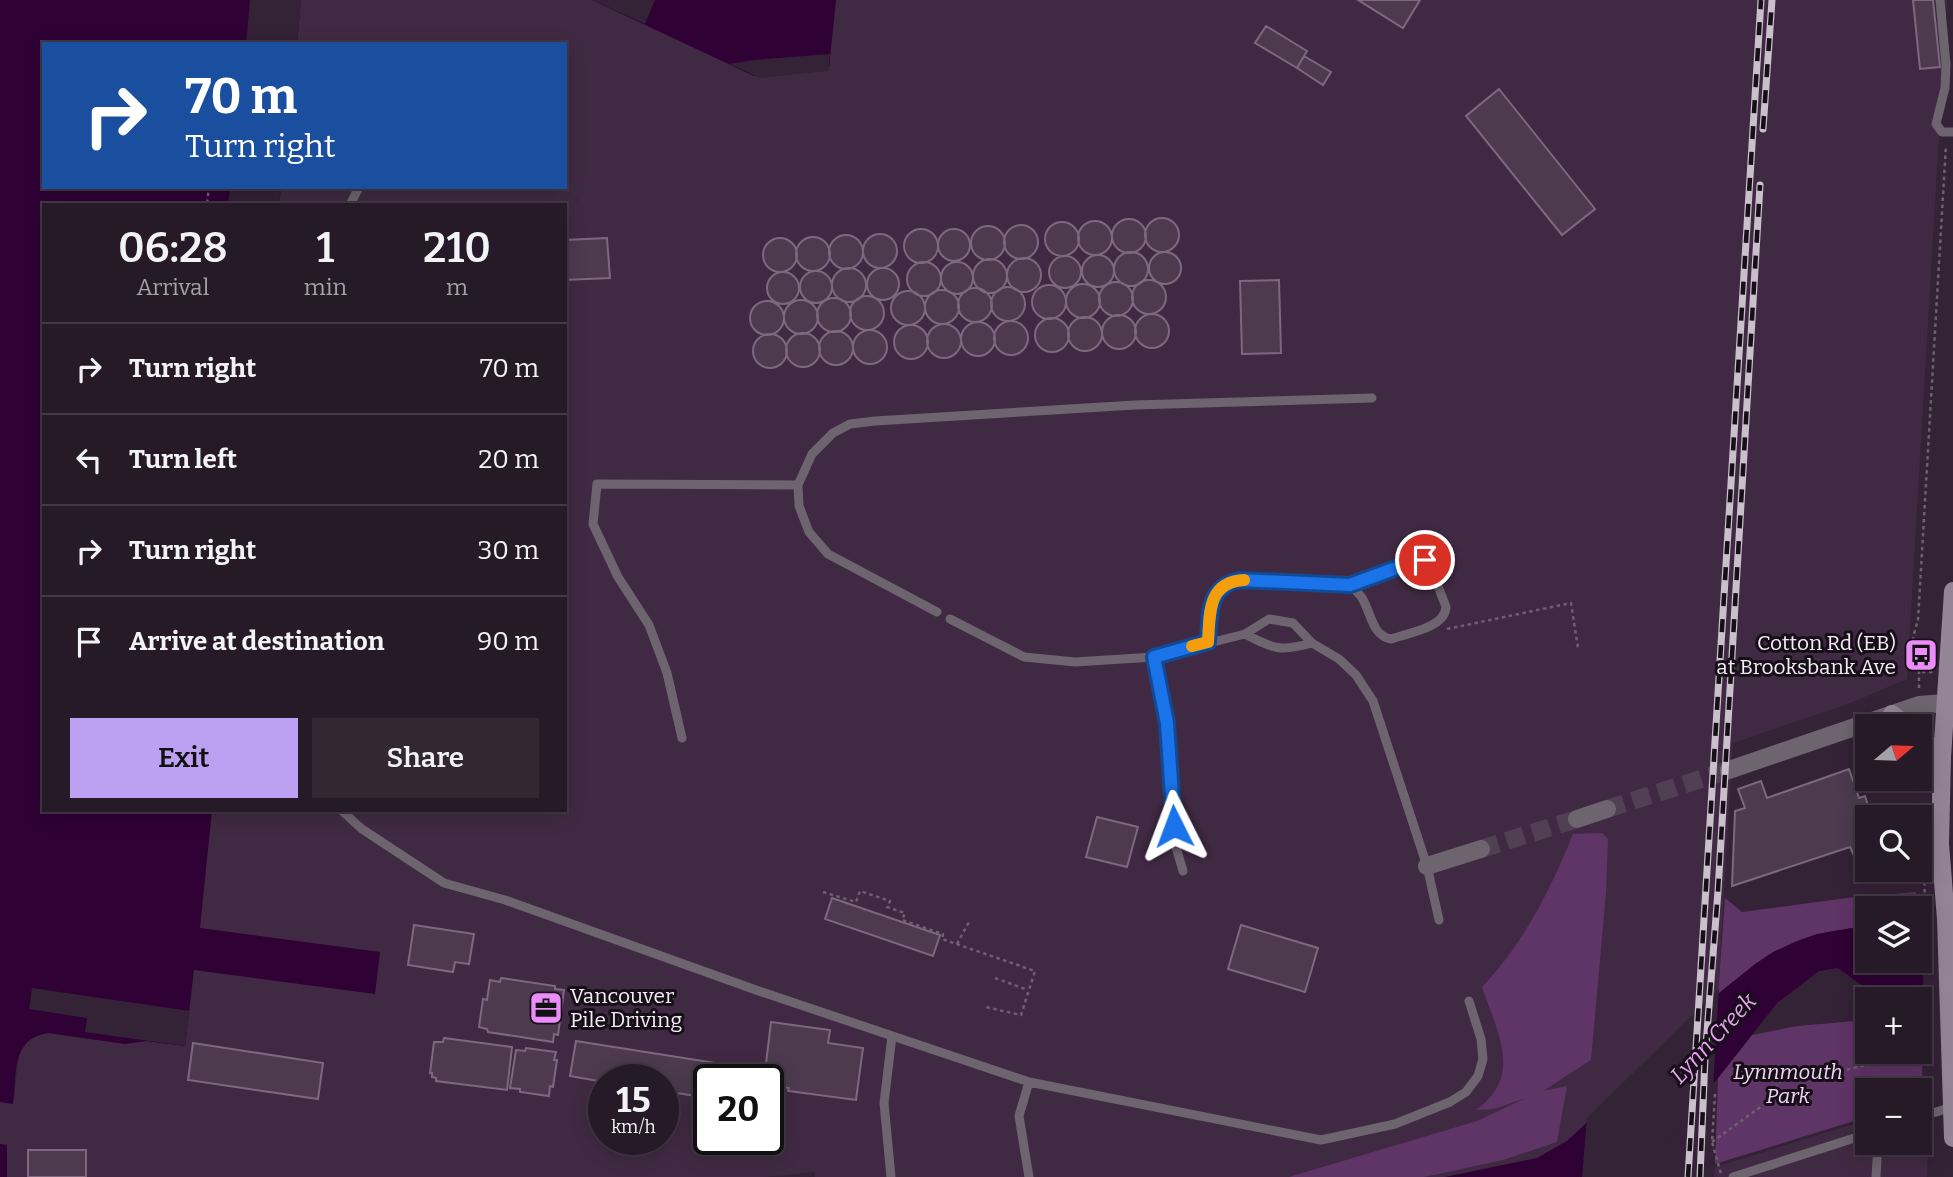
<!DOCTYPE html>
<meta charset="utf-8">
<style>
:root{--surface:#271a28;--page:#332734;--text:#f1f3f6;--muted:#a4a1a8;--line:#433845;--accent:#bca0f2}
body{margin:0;font-family:Bitter,serif;background:var(--page);color:var(--text);height:100vh;display:flex;flex-direction:column;font-size:26px;white-space:nowrap}
*{box-sizing:border-box;margin:0}
p{font-size:23px;color:var(--muted)}
.icon{flex:none;width:38px;height:38px;fill:none;stroke:currentColor;stroke-width:2;stroke-linecap:round;stroke-linejoin:round}
.map{position:relative;flex:1;overflow:hidden}
.drawer{position:absolute;left:42px;top:203px;width:525px;height:609px;display:flex;flex-direction:column;background:var(--surface);border-radius:0px;box-shadow:0 4px 18px #0003,0 0 0 2px var(--line)}
.drawer>*{flex:none}
.banner{position:absolute;left:42px;top:42px;width:525px;height:147px;border-radius:0px;box-shadow:0 4px 18px #0003,0 0 0 2px var(--line);background:#1a4fa0;color:#fff;overflow:hidden}
.needle{width:46px;rotate:71deg}
.controls{position:absolute;left:1855px;top:714px;display:grid;gap:14px}
.controls a{display:grid;place-items:center;width:77px;height:77px;border-radius:0px;background:var(--surface);box-shadow:0 4px 18px #0003,0 0 0 2px var(--line);font-size:35px}
.speed{position:absolute;left:588px;top:1064px;display:flex;gap:14px;font-size:35px;font-weight:700;text-align:center}
.speed>*{display:grid;place-content:center;width:91px;height:91px;border-radius:50%;background:var(--surface);box-shadow:0 4px 18px #0003,0 0 0 2px var(--line);line-height:1}
.speed small{font-size:18px;font-weight:400}
.speed .limit{border:4px solid #111;border-radius:10px;background:#fff;color:#111}
.pin{position:absolute;display:grid;place-items:center;width:60px;height:60px;color:#fff;margin:-30px;border:4px solid #fff;border-radius:50%;box-shadow:0 2px 7px #0007}
.me{position:absolute;width:77px;margin:-38px;rotate:357deg;stroke-linejoin:round;filter:drop-shadow(0 0 5px #0008)}
.turn{display:flex;align-items:center;gap:24px;height:147px;padding:0 28px;font-size:32px}
.turn .icon{width:91px;height:91px;stroke-width:2.5}
.turn b{display:block;font-size:49px;line-height:60px}
.eta{display:flex;justify-content:space-evenly;align-items:center;height:119px;text-align:center}
.eta b{font-size:42px;font-weight:600;line-height:49px}
.button{display:flex;gap:14px;margin-top:auto;padding:14px 28px}
.button a{flex:1;height:80px;border-radius:0px;background:var(--accent);color:#111;font-size:28px;font-weight:600;line-height:80px;text-align:center}
.button a+a{background:var(--page);color:var(--text)}
ul{padding:0;list-style:none}
li{display:flex;align-items:center;gap:21px;height:91px;padding:0 28px;border-top:2px solid var(--line)}
li div{flex:1}
li b{display:block;font-size:26px}
li em{font-style:normal}
.map>svg:first-child{display:block}
</style>
<div class="map">
<svg width="1953" height="1177" viewBox="0 0 1953 1177">
<rect width="100%" height="100%" fill="#342236"/>
<path fill="#402a43" fill-rule="evenodd" d="M250 0H655L829 67 836 0H1947L1907 679 1848 704 1733 743 1718 994 1652 1062 1567 1141 1537 1158 1445 1177H815L814 1172 764 1177H7V1145L0 1144V1102L13 1104 19 1055 25 1042 36 1035 48 1033 125 1044 146 1041 185 1046 212 810H565V205H228L230 187H565V44H246ZM604 1080H663V1139H604ZM709 1080H768V1139H709Z
M1930 1101 1927 1177H1714L1715 1167 1867 1120V1143H1920V1104Z"/>
<path fill="#5f3466" d="M1602 833 1608 839 1606 893 1591 1060 1543 1091 1567 1086 1557 1142 1503 1160 1424 1177H1289L1477 1121 1526 1098 1494 1109 1476 1110C1524 1076 1497 1032 1482 987 1523 944 1551 889 1573 834Z
M1916 892V908H1867V930C1806 925 1763 958 1718 994L1725 898 1742 912 1847 898Z
M1867 1020V1052H1920L1921 1023 1923 1098 1920 1099V1090H1867V1117L1715 1164 1718 1078 1752 1035 1797 1026Z"/>
<path fill="#2f0135" d="M0 0H301L297 44H44V187H281L279 205H44V810H212L200 928 380 952 375 994 194 970 185 1046 146 1041 125 1044 48 1033C11 1039 17 1073 13 1104L0 1102Z
M592 0H836L829 67 754 76Z
M1851 928 1867 930V961H1920V957L1953 976V1036L1920 1023V999H1881L1838 968 1819 971 1777 1003 1718 1078 1631 1177H1445L1537 1158 1567 1141 1652 1062 1718 994 1755 964 1773 952 1797 941 1817 934Z
M0 1144 7 1145V1177H0Z"/>
<path fill="#342236" d="M250 0H301L297 44H246Z
M592 0H655L645 24Z
M830 54 828 71 760 78 729 64 754 60Z
M230 187H281L279 205H228Z
M1922 954 1953 972V1040L1925 1029Z
M32 988 190 1011 185 1046 85 1032 87 1018 29 1009Z
M1719 989 1713 1089 1635 1177H1582L1587 1118Z"/>
<path fill="#4d3a4f" stroke="#7c687f" stroke-width="2" d="M1358 0H1420L1403 28Z
M1913 0H1933L1940 67 1920 69Z
M1266 26 1307 51 1297 68 1255 43Z
M1304 56 1331 72 1323 85 1297 68Z
M1499 89 1595 209 1562 235 1466 116Z
M1145 235a17 17 0 1 1 34 0a17 17 0 1 1-34 0Z
M1112 236a17 17 0 1 1 34 0a17 17 0 1 1-34 0Z
M1078 238a17 17 0 1 1 34 0a17 17 0 1 1-34 0Z
M1045 239a17 17 0 1 1 34 0a17 17 0 1 1-34 0Z
M1004 242a17 17 0 1 1 34 0a17 17 0 1 1-34 0Z
M971 243a17 17 0 1 1 34 0a17 17 0 1 1-34 0Z
M938 245a16 16 0 1 1 32 0a16 16 0 1 1-32 0Z
M904 246a17 17 0 1 1 34 0a17 17 0 1 1-34 0Z
M863 251a17 17 0 1 1 34 0a17 17 0 1 1-34 0Z
M829 252a17 17 0 1 1 34 0a17 17 0 1 1-34 0Z
M796 254a17 17 0 1 1 34 0a17 17 0 1 1-34 0Z
M607 238 610 278 565 280V240Z
M763 255a17 17 0 1 1 34 0a17 17 0 1 1-34 0Z
M1149 268a16 16 0 1 1 32 0a16 16 0 1 1-32 0Z
M1114 269a17 17 0 1 1 34 0a17 17 0 1 1-34 0Z
M1082 271a16 16 0 1 1 32 0a16 16 0 1 1-32 0Z
M1049 272a16 16 0 1 1 32 0a16 16 0 1 1-32 0Z
M1007 275a17 17 0 1 1 34 0a17 17 0 1 1-34 0Z
M973 276a17 17 0 1 1 34 0a17 17 0 1 1-34 0Z
M941 278a16 16 0 1 1 32 0a16 16 0 1 1-32 0Z
M907 279a17 17 0 1 1 34 0a17 17 0 1 1-34 0Z
M867 284a16 16 0 1 1 32 0a16 16 0 1 1-32 0Z
M832 285a17 17 0 1 1 34 0a17 17 0 1 1-34 0Z
M800 287a16 16 0 1 1 32 0a16 16 0 1 1-32 0Z
M767 288a16 16 0 1 1 32 0a16 16 0 1 1-32 0Z
M1279 280 1281 353 1242 354 1240 281Z
M1132 297a17 17 0 1 1 34 0a17 17 0 1 1-34 0Z
M1099 299a17 17 0 1 1 34 0a17 17 0 1 1-34 0Z
M1066 301a17 17 0 1 1 34 0a17 17 0 1 1-34 0Z
M1032 302a17 17 0 1 1 34 0a17 17 0 1 1-34 0Z
M991 304a17 17 0 1 1 34 0a17 17 0 1 1-34 0Z
M958 305a17 17 0 1 1 34 0a17 17 0 1 1-34 0Z
M925 307a17 17 0 1 1 34 0a17 17 0 1 1-34 0Z
M891 308a17 17 0 1 1 34 0a17 17 0 1 1-34 0Z
M850 313a17 17 0 1 1 34 0a17 17 0 1 1-34 0Z
M817 315a17 17 0 1 1 34 0a17 17 0 1 1-34 0Z
M784 317a17 17 0 1 1 34 0a17 17 0 1 1-34 0Z
M750 318a17 17 0 1 1 34 0a17 17 0 1 1-34 0Z
M1135 331a17 17 0 1 1 34 0a17 17 0 1 1-34 0Z
M1102 332a17 17 0 1 1 34 0a17 17 0 1 1-34 0Z
M1068 334a17 17 0 1 1 34 0a17 17 0 1 1-34 0Z
M1035 335a17 17 0 1 1 34 0a17 17 0 1 1-34 0Z
M994 338a17 17 0 1 1 34 0a17 17 0 1 1-34 0Z
M961 339a17 17 0 1 1 34 0a17 17 0 1 1-34 0Z
M927 341a17 17 0 1 1 34 0a17 17 0 1 1-34 0Z
M894 342a17 17 0 1 1 34 0a17 17 0 1 1-34 0Z
M853 347a17 17 0 1 1 34 0a17 17 0 1 1-34 0Z
M819 348a17 17 0 1 1 34 0a17 17 0 1 1-34 0Z
M786 350a17 17 0 1 1 34 0a17 17 0 1 1-34 0Z
M753 351a17 17 0 1 1 34 0a17 17 0 1 1-34 0Z
M1849 769 1859 798 1865 796 1872 817H1867V858L1857 862 1850 847 1732 886 1735 811 1745 808 1738 789 1761 781 1767 798Z
M1097 817 1138 827 1127 867 1086 857Z
M832 898 940 935 933 956 825 919Z
M414 925 474 934 469 964 455 962 453 972 408 965Z
M1241 925 1318 948 1305 992 1228 969Z
M501 978 555 986V989L564 990 558 1035 554 1034 553 1042 488 1032 487 1029 479 1027 483 999 487 1000 490 980 500 982Z
M771 1022 830 1030 828 1043 863 1048 856 1100 788 1091 789 1088 768 1085V1080H764Z
M444 1038 512 1047 507 1090 436 1081V1078L432 1077V1073H430L434 1042H443Z
M576 1041 741 1067 739 1080H709V1098L663 1091V1080H604V1082L570 1076Z
M193 1043 323 1063 318 1099 188 1080Z
M526 1048 556 1052 554 1060H557L553 1087 550 1086 549 1096 520 1092V1089L510 1088 516 1050 525 1051Z
M28 1150H86V1177H28Z"/>
<g fill="none" stroke-linecap="round" stroke-linejoin="round">
<path stroke="#514053" stroke-width="18" stroke-dasharray="18 9" stroke-linecap="butt" d="M1607 809 1729 770
M1481 849 1577 819"/>
<path stroke="#6f5f71" stroke-width="2.5" stroke-dasharray="3.5 3.5" stroke-linecap="butt" d="M207 203 209 187
M1447 629 1571 603 1578 648
M1922 672H1933
M1919 688V672C1907 659 1913 636 1918 620L1946 145
M1923 812 1925 904 1927 906
M823 892 856 902 860 891 890 901 887 907 905 913 902 920 943 934 942 939 1035 971 1021 1015 985 1007
M957 944 969 922
M995 978 1028 990
M1715 1094 1712 1142 1721 1174
M1712 1142 1766 1103 1789 1069 1816 1078 1861 1066 1907 1060 1917 1059 1928 1064"/>
<path stroke="#6d646f" stroke-width="9" d="M1940 0 1946 64 1945 88 1936 124 1942 132H1953
M350 205 359 187
M937 612 828 554 809 532 799 506 798 485 812 454 833 433 850 424 875 421 1135 405 1372 398
M950 619 1024 657 1075 662 1154 657 1245 634 1269 619 1293 623 1312 643 1339 659 1356 675 1373 701 1427 866 1439 920
M1245 634C1274 649 1280 652 1312 643
M1208 642C1210 614 1207 586 1240 580L1350 585C1354 589 1359 593 1362 598 1371 612 1372 636 1391 639 1408 633 1445 628 1446 607L1430 565 1425 560H1418L1350 585
M1154 657 1167 723 1176 847 1183 871
M682 738 667 673 649 625 618 577 593 524 597 484 798 485
M341 810 362 829 444 883 505 900 756 990 1029 1082 1321 1140 1395 1124 1450 1102 1466 1092 1478 1076 1483 1059 1481 1039 1469 1001
M1920 1117 1952 1107
M891 1177 884 1103 892 1036
M1029 1177 1019 1116 1029 1082
M1733 1177 1867 1134
M1876 1177 1878 1143"/>
<path stroke="#6d646f" stroke-width="18" d="M1729 770 1919 705 1945 703
M1577 819 1607 809
M1427 866 1481 849"/>
<path stroke="#948596" stroke-width="18" d="M1953 591 1942 757 1940 844 1946 919 1953 1138
M1892 714 1907 726
M1920 736 1942 757"/>
<defs>
<path id="rail" d="M1763 129 1772 0
M1688 1177 1761 0
M1700 1177 1705 1058 1718 891 1760 185"/>
</defs>
<use href="#rail" stroke="#cbbfcd" stroke-width="7"/>
<use href="#rail" stroke="#170f18" stroke-width="4.5" stroke-dasharray="13" stroke-linecap="butt"/>
</g>
<g fill="none" stroke-linecap="round" stroke-linejoin="round">
<defs>
<path id="route" d="M1174 826 1167 723 1154 657 1208 642C1210 614 1207 586 1240 580L1350 585 1418 560H1425"/>
</defs>
<use href="#route" stroke="#114b97" stroke-width="18"/>
<use href="#route" stroke="#1a73e8" stroke-width="12"/>
<path stroke="#f59e0b" stroke-width="12" d="M1192 646 1208 642C1210 614 1207 582 1244 580"/>
</g>
<defs>
<symbol id="bus-square" viewBox="-11 -11 22 22"><rect x="-9" y="-9" width="18" height="18" rx="4" fill="#ec8cfa" stroke="#170f18"/><path d="M-5-6H5V4H4V6H2V4H-2V6H-4V4H-5ZM-3.5-4V0h7V-4ZM-3.5 1.2v1.5H-2V1.2ZM2 1.2v1.5H3.5V1.2Z" fill="#111"/></symbol>
<symbol id="office-square" viewBox="-11 -11 22 22"><rect x="-9" y="-9" width="18" height="18" rx="4" fill="#ec8cfa" stroke="#170f18"/><path d="M-6-3h4V-5.5h4V-3h4V5H-6ZM-1-4.5V-3h2v-1.5ZM-6 0V1H6V0Z" fill="#111"/></symbol>
</defs>
<g fill-rule="evenodd">
<use href="#bus-square" x="1902" y="636" width="38" height="38"/>
<use href="#office-square" x="527" y="989" width="38" height="38"/>
</g>
<g text-anchor="middle" dominant-baseline="central" stroke-width="6" stroke-linejoin="round" paint-order="stroke">
<g font-size="21" fill="#f6ebf8" stroke="#170f18" text-anchor="end">
<text x="1896" y="643">Cotton Rd (EB)<tspan x="1896" dy="24">at Brooksbank Ave</tspan></text>
<text x="570" y="996" text-anchor="start">Vancouver<tspan x="570" dy="24">Pile Driving</tspan></text>
</g>
<g font-size="21" font-style="italic" fill="#f2d5f5" stroke="#170f18">
<text x="1788" y="1072">Lynnmouth<tspan x="1788" dy="24">Park</tspan></text>
</g>
<g font-size="23" font-style="italic" fill="#e7a1f1" stroke="#170f18">
<text transform="translate(1713 1038) rotate(-47)">Lynn Creek</text>
</g>
</g>
</svg>
<div class="controls">
<a><svg class="needle" viewBox="-14 -14 28 28"><path d="M0-13l5 13h-10z" fill="#e53935"/><path d="M0 13l5-13h-10z" fill="#a4a1a8"/></svg></a>
<a><svg class="icon" aria-label="search" viewBox="0 0 24 24"><circle cx="10" cy="10" r="6"/><path d="M15 15l6 6"/></svg></a>
<a><svg class="icon" aria-label="layers" viewBox="0 0 24 24"><path d="M12 4l9 5-9 5-9-5zM3 14l9 5 9-5"/></svg></a>
<a>+</a>
<a>−</a>
</div>
<div class="speed"><div>15<small>km/h</small></div><div class="limit">20</div></div>
<div class="pin" style="left:1425px;top:560px;background:#d93025"><svg class="icon" aria-label="arrive" viewBox="0 0 24 24"><path d="M6 21V4h12l-3 4 3 4H6"/></svg></div>
<svg class="me" style="left:1174px;top:826px" viewBox="-20 -20 40 40"><path d="M0-17L14 15 0 8-14 15z" fill="#1a73e8" stroke="#fff" stroke-width="4"/></svg>
<div class="banner">
<div class="turn"><svg class="icon" aria-label="right" viewBox="0 0 24 24"><path d="M7 20v-9h11M14 6l5 5-5 5"/></svg><div><b>70 m</b>Turn right</div></div>
</div>
<section class="drawer">
<div class="eta">
<div><b>06:28</b><p>Arrival</p></div>
<div><b>1</b><p>min</p></div>
<div><b>210</b><p>m</p></div>
</div>
<ul>
<li><svg class="icon" aria-label="right" viewBox="0 0 24 24"><path d="M7 20v-9h11M14 6l5 5-5 5"/></svg><div><b>Turn right</b></div><em>70 m</em></li>
<li><svg class="icon" aria-label="left" viewBox="0 0 24 24"><path d="M17 20v-9H6M10 6l-5 5 5 5"/></svg><div><b>Turn left</b></div><em>20 m</em></li>
<li><svg class="icon" aria-label="right" viewBox="0 0 24 24"><path d="M7 20v-9h11M14 6l5 5-5 5"/></svg><div><b>Turn right</b></div><em>30 m</em></li>
<li><svg class="icon" aria-label="arrive" viewBox="0 0 24 24"><path d="M6 21V4h12l-3 4 3 4H6"/></svg><div><b>Arrive at destination</b></div><em>90 m</em></li>
</ul>
<div class="button"><a>Exit</a><a>Share</a></div>
</section>
</div>
